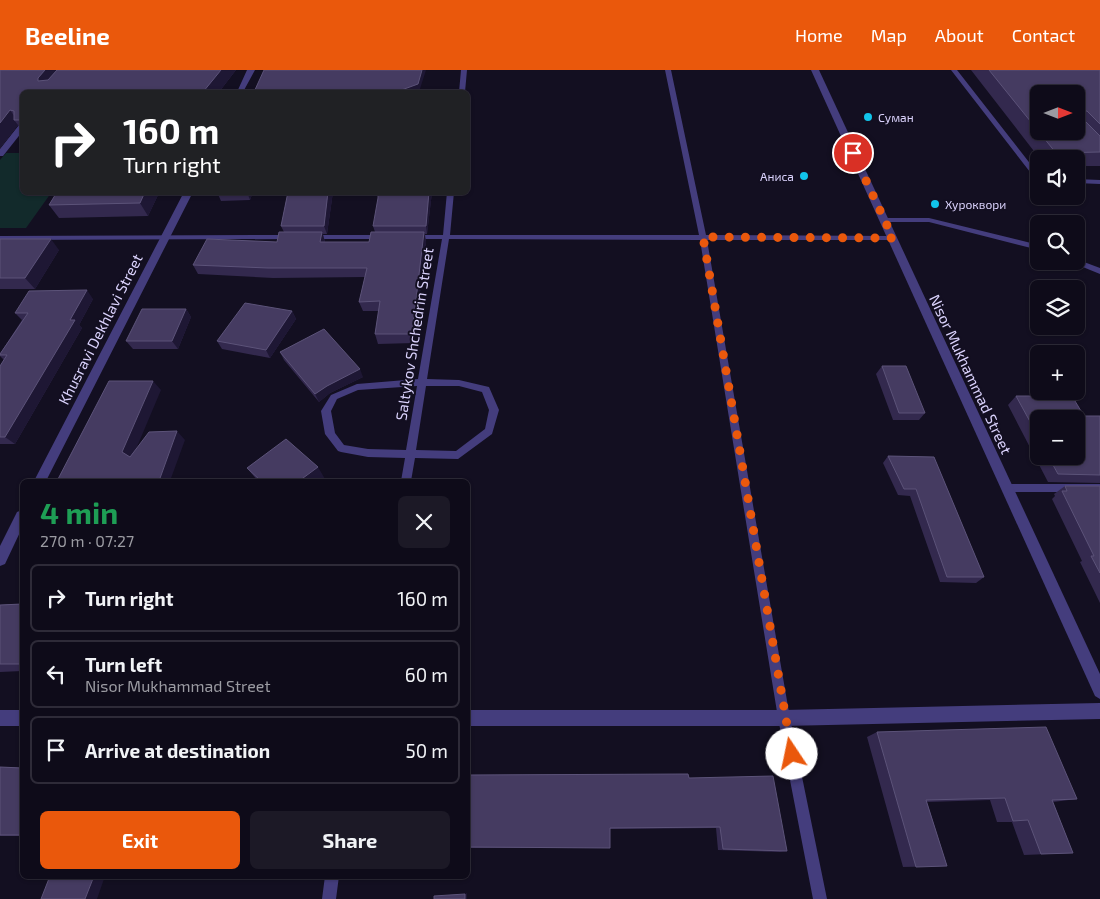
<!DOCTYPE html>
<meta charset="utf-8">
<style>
:root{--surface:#0e0b19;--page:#1c1926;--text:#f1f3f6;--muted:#9b9ba2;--line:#2e2b38;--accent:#ea580c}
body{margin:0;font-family:"Exo 2",sans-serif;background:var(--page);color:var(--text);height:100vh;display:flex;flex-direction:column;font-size:19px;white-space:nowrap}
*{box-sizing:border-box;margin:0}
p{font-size:16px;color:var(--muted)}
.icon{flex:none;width:28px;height:28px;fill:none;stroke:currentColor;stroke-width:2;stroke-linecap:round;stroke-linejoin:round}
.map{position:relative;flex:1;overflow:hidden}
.panel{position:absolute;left:20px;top:409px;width:450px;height:400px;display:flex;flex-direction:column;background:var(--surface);border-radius:8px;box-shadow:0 1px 4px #0004,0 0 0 1px var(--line)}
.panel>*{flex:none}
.banner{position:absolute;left:20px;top:20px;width:450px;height:105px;border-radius:8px;box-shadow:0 1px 4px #0004,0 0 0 1px var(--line);background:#202124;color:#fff;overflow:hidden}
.needle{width:32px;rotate:90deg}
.fabs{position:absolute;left:1030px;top:15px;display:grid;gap:10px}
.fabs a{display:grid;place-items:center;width:55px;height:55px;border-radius:8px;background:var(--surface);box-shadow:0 1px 4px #0004,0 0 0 1px var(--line);font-size:25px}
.pin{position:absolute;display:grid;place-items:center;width:42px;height:42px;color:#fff;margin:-21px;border:2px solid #fff;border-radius:50%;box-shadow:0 1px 5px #0007}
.me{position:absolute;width:55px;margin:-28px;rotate:349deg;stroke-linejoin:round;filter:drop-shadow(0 0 4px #0008)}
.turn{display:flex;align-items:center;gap:18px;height:105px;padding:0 20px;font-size:22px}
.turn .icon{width:65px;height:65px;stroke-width:2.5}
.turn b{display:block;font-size:35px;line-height:42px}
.round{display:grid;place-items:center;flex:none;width:52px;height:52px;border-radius:8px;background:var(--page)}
.summary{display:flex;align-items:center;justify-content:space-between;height:85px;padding:0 20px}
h1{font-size:30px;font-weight:700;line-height:38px;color:#1e9e55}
.button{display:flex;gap:10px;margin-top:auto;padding:10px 20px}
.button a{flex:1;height:58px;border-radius:8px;background:var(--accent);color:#fff;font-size:20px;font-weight:700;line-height:58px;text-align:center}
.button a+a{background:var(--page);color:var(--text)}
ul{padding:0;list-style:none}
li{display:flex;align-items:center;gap:15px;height:68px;margin:0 10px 8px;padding:0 10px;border:2px solid var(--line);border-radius:8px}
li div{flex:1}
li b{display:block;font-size:19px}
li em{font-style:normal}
header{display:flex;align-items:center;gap:30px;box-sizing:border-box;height:70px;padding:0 25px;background:var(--accent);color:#fff}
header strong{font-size:24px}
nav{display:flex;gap:28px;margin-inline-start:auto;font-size:18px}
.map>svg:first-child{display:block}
</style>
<header>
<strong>Beeline</strong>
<nav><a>Home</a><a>Map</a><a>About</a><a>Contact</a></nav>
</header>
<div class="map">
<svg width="1100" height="829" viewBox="0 0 1100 829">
<rect width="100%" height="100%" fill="#130f21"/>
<path fill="#122a2b" d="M6 83H22V122L51 123 26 158H0V90Z"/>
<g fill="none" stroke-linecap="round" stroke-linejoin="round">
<path fill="#443d7d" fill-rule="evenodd" d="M461 0H467L465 22H459Z
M665 0H671L706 165 893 166 897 168 893 170H707L790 648 827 829H813L778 648 700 170 449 169 427 309 459 310 489 317 499 340 492 364 458 389 415 388 411 411H401L405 388 368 387 341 382 338 381 325 364 321 341 331 325 357 314 418 309 442 169H414L410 167 414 165H443L447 122H454L450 165H699ZM417 316 406 380 368 379 344 375 335 363 331 341 337 329 358 320ZM426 316H459L482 322 489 340 485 359 456 381 416 380Z
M951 0H957L1039 105V112L1037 111Z
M1076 109 1100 110V114L1076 113Z
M881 148H929L1039 175V180L929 152H884L880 150Z
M289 165H292V169L0 170V166Z
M308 165H382L386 167 382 169H308Z
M1076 189 1100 198V204L1073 193 1072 191H1076Z
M1007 414H1100V422H1007L1003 421 1002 418 1003 415Z
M325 806H339L336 829H322Z"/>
<path fill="#443d7d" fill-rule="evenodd" d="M247 0H255L243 22H237Z
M19 55H22V62L3 86H0V79Z
M184 122H193L46 411H34Z
M22 440V458L5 494 0 496V476L17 442Z
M1100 633V649L784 656H468V640H784Z
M0 640H22V656H0Z"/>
<path fill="#443d7d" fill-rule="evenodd" d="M811 0H819L1100 604V629L1095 626Z"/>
</g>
<path fill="#33294e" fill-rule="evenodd" d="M0 0H236L219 22H22V61L18 55 0 78Z
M971 0H1100V96H1076V89H1040Z
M57 122H173L159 123 148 146 59 148 49 135Z
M217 122H253L250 130 221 131Z
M288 122H333L327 164H323L325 172H369L375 162 373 156 432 122 427 164H425L426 172 414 273 378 274 375 264 379 241H363L359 232 365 207 273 208 198 204 193 195 277 172 284 162 281 156Z
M0 169 59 180 35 219H0Z
M93 229 79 255 82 258 15 374H0V296L4 290 0 286V284L22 250 15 243Z
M186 239 191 247 178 279H133L126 271Z
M292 241 296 249 270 288 222 279 217 271Z
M280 282 363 307 330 323 319 332 284 290Z
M882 296 925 343 919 350H893L876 304Z
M1016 326 1084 346H1100V413L1048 412 1008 335ZM1039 349 1076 386H1039Z
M888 386 934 387 984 507 976 513 940 512 910 426 898 425 883 393Z
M247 398 325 409 322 411H258Z
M1065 416H1100V533L1080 492 1082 491 1052 429 1055 426 1054 424Z
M22 534V601L0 602V535Z
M877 662 1077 729 1053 732 1073 783 1024 785 1012 752H997L990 730 927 732 947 796 903 797 867 667Z
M0 697 22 698V766H0Z
M468 705 689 708 787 781 780 782 718 780 716 758 610 759V778H468Z"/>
<path fill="#1e1734" d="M45 0H63L47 21 38 11V8Z
M221 0H236L219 22H203Z
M422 0H426L419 22H396Z
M10 40 17 50H14L18 55 0 78V53Z
M145 122 159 123 148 146 140 133Z
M247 122H253L250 130Z
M328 122H333L327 164 324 156Z
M429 122H432L427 164 426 156Z
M322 162 325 172H320Z
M424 162 426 172 414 273 412 264Z
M51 169 59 180 35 219 25 208Z
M87 220 93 229 79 255 82 258 15 374 5 367Z
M186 239 191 247 178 279 172 271Z
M292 241 296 249 270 288 266 280Z
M360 299 363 307 330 323 319 332 315 324 327 316Z
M153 311 161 320 131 391 122 382Z
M177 361 185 370 170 411H159Z
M318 397 325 409 322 411H299Z
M94 806H105L97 829H85Z
M467 823V829H465V824Z"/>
<path fill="#453b61" stroke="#5c5379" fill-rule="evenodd" d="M0 0H45L38 8V11L48 10 57 0H221L203 22H22V50H14V41L10 40 0 53Z
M264 0H422L418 14 396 22H254Z
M989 0H1100V54L1087 41H1085L1083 49 1100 66V82L1056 83ZM1039 24H1076V61H1039Z
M57 122H145L140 133 49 135Z
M288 122H328L324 156H281Z
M378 122H429L426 156H373L378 128Z
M279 162H322L320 172H369L371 162H424L412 264H375L380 231 359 232 367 198H268L193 195 207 169 277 172Z
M0 169H51L25 208H0Z
M87 220 70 250H75L5 367H0V296L7 285H0V284L28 243H15L29 221Z
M245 233 292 241 266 280 217 271Z
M142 239H186L172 271H126Z
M324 259 360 299 327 316 315 324 280 282Z
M882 296H906L925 343H899Z
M109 311H153L122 382 130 387 149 362 177 361 159 411H57Z
M1016 326H1072L1084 346H1100V405L1058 404 1048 386H1076V349H1039V368Z
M286 369 318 397 299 411H261L247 398Z
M888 386 934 387 984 507H947L916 419H904Z
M1065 416H1100V503L1091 486H1094L1062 421H1067Z
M22 534V594H0V535Z
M1046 657 1077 729 1052 730 1073 783 1041 784 1028 750 1013 751 1005 728 926 730 947 796 916 797 877 662Z
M0 697 22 698V765H0Z
M688 704 689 708 773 706 787 781 723 779 720 757 610 758V778L468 777V705Z
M50 806H94L85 829H41Z
M465 824V829H434V826Z"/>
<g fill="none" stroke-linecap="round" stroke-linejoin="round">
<path stroke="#ea580c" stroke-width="9" stroke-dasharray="0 16.2" d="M792 684 703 167 893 168 853 83"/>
</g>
<g fill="#11c4ea" stroke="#130f21" stroke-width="2">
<circle cx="868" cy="47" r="5"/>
<circle cx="804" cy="106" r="5"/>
<circle cx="935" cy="134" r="5"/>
</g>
<g text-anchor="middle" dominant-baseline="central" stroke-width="4" stroke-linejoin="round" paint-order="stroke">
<g font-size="12" fill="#dad2fc" stroke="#130f21" text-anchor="start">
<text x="878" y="47">Суман</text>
<text x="794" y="106" text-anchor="end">Аниса</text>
<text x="945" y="134">Хуроквори</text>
</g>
<g font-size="15" fill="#dad2fc" stroke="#130f21">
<text transform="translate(100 259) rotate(-63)">Khusravi Dekhlavi Street</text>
<text transform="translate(414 264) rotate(-81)">Saltykov Shchedrin Street</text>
<text transform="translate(971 304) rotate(65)">Nisor Mukhammad Street</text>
</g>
</g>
</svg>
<div class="fabs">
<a><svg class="needle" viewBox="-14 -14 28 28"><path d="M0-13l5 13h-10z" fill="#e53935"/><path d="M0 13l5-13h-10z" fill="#9b9ba2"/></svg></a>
<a><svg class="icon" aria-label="sound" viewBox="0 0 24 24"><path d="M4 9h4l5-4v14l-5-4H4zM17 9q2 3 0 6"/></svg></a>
<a><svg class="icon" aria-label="search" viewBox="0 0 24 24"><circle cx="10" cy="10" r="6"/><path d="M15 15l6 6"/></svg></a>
<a><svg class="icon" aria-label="layers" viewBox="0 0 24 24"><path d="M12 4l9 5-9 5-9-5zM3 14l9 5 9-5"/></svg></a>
<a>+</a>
<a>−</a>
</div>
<div class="pin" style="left:853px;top:83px;background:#d93025"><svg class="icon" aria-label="arrive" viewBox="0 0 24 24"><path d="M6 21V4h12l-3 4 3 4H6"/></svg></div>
<svg class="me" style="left:792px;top:684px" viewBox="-20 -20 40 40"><circle r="19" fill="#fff"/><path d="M0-13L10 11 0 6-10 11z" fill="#ea580c"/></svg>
<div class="banner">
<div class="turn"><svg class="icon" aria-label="right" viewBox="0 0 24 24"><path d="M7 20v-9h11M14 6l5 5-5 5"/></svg><div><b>160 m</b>Turn right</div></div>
</div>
<section class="panel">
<div class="summary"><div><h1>4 min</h1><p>270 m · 07:27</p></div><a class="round"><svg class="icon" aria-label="close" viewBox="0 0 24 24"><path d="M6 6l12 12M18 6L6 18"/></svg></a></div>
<ul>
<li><svg class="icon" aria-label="right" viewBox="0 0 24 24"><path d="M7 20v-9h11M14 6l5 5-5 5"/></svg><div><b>Turn right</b></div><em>160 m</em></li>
<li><svg class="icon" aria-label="left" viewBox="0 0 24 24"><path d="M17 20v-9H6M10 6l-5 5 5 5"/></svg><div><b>Turn left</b><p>Nisor Mukhammad Street</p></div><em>60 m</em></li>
<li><svg class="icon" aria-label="arrive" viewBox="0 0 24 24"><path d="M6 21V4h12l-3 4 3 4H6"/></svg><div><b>Arrive at destination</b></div><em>50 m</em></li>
</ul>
<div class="button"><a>Exit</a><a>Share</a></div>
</section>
</div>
